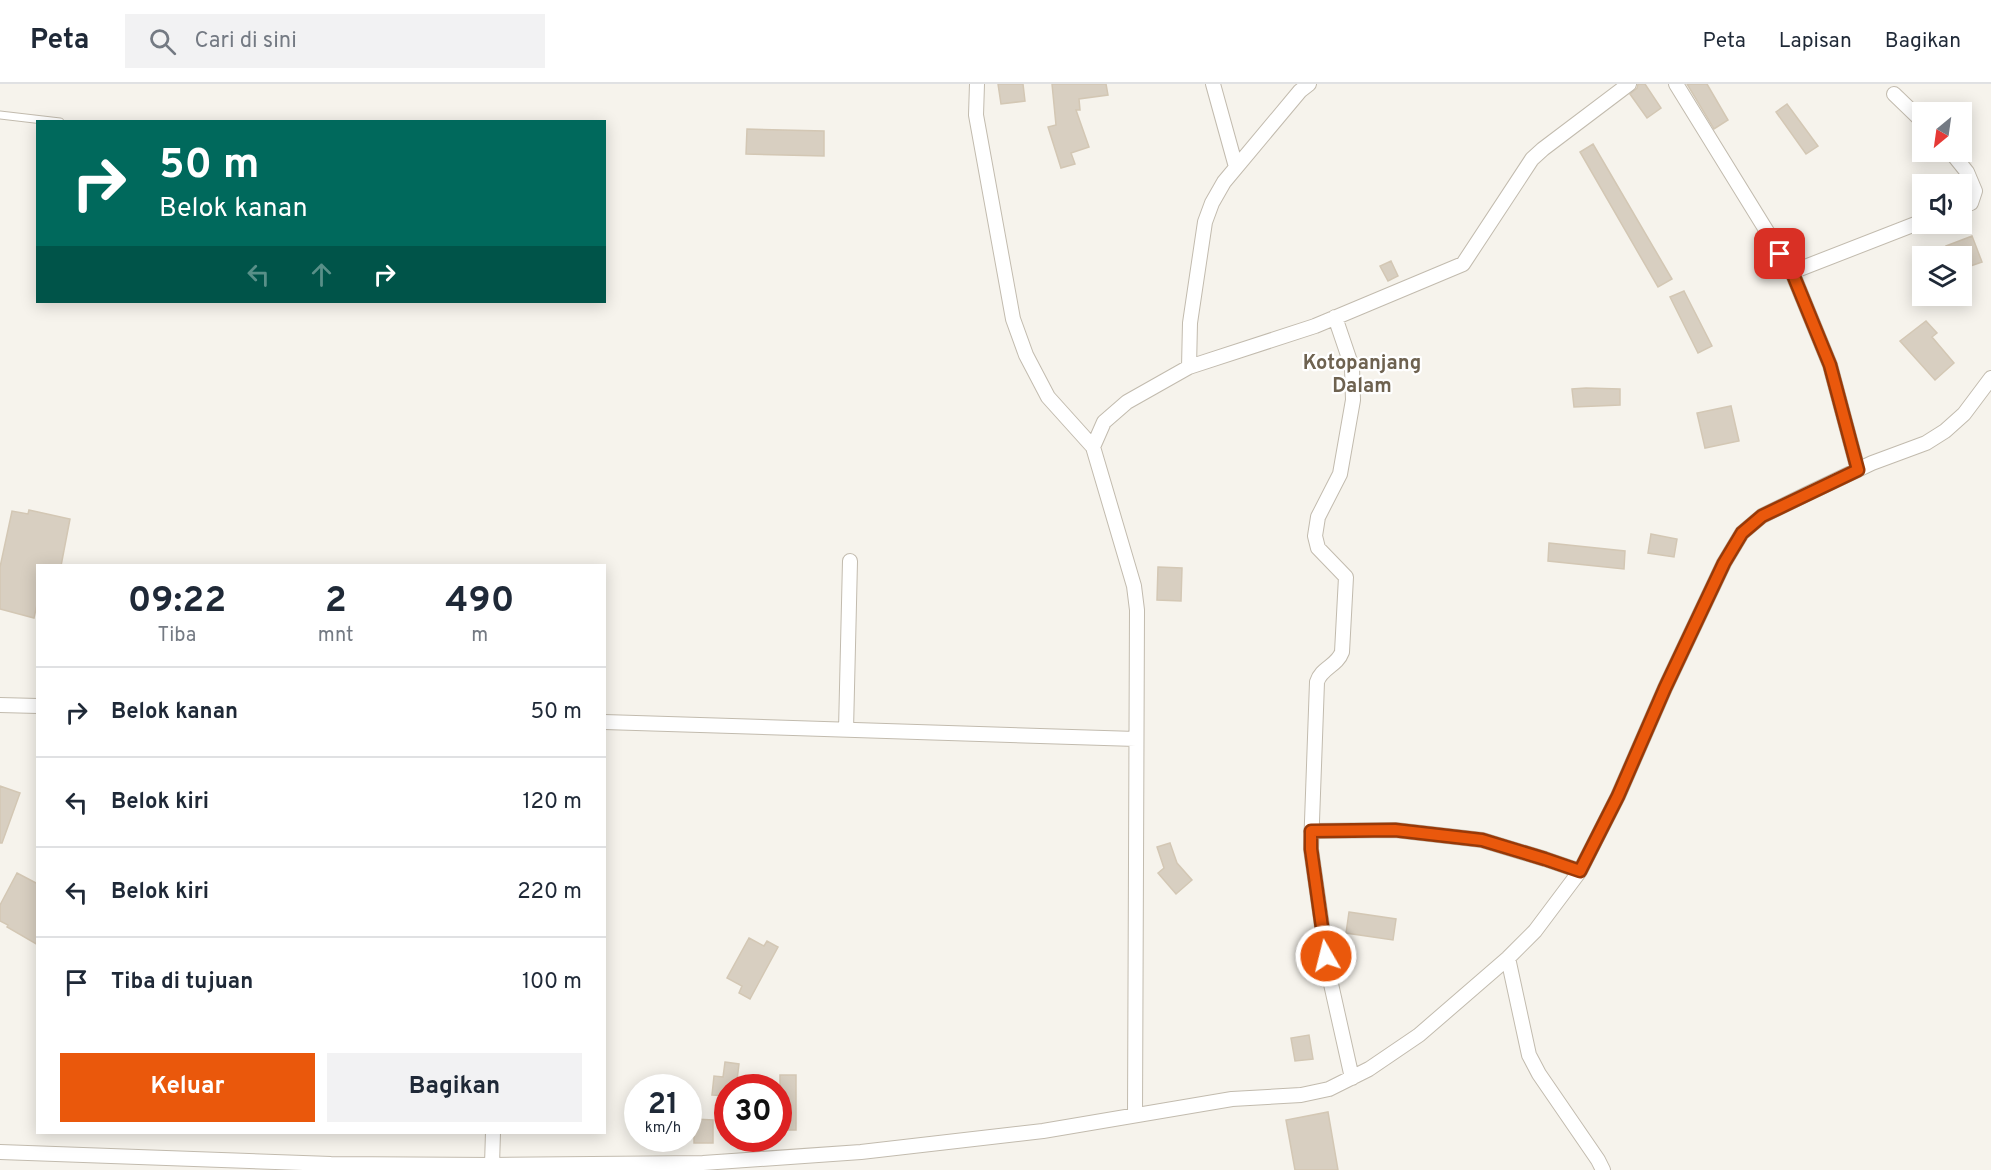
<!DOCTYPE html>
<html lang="id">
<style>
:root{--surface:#fff;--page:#f2f2f3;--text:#1f2937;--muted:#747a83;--line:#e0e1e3;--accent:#ea580c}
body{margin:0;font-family:Overpass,sans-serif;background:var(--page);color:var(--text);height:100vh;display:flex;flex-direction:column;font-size:22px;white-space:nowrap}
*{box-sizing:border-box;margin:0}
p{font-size:20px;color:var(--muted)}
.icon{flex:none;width:33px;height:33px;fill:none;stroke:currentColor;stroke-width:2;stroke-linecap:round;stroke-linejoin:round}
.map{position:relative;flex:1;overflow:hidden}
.side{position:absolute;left:36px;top:480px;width:570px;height:570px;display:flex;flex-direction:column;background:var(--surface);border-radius:0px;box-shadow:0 3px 15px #0003}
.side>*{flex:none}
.top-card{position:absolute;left:36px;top:36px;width:570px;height:183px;border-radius:0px;box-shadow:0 3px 15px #0003;background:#00695c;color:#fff;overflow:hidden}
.needle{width:39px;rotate:209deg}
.tools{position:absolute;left:1912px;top:18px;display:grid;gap:12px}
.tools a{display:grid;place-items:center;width:60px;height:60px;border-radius:0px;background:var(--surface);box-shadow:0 3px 15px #0003;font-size:30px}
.speed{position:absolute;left:624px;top:990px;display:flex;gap:12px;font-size:30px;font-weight:700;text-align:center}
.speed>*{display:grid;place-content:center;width:78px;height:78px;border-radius:50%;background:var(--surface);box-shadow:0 3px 15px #0003;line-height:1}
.speed small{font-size:15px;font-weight:400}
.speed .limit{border:9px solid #d22;background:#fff;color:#111}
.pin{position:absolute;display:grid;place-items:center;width:51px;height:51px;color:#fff;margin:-26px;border-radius:12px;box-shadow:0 3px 9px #0006}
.me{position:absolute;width:66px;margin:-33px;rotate:352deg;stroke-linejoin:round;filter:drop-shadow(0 0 4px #0008)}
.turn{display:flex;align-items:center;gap:21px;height:126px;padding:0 24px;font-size:27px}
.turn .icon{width:78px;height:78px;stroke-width:2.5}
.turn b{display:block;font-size:42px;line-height:51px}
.lanes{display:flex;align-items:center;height:57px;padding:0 24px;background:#0003;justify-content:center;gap:30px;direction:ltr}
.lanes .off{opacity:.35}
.eta{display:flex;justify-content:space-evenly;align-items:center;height:102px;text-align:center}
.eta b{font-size:36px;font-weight:700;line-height:42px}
.button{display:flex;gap:12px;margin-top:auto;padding:12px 24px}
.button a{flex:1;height:69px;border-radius:0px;background:var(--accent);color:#fff;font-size:24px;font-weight:700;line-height:69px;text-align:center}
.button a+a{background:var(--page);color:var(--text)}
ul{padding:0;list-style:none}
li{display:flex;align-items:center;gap:18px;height:90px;padding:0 24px;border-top:2px solid var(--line)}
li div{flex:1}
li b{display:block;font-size:22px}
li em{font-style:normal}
header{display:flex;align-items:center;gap:36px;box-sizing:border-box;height:84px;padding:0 30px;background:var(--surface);border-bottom:2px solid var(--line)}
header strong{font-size:28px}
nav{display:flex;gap:33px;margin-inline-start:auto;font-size:21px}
.search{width:420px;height:54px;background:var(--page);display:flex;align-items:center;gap:15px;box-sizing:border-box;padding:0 21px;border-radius:0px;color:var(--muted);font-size:22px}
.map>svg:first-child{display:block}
</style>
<header>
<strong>Peta</strong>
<div class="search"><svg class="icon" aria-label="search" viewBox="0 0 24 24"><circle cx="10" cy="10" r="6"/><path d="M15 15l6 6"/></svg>Cari di sini</div>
<nav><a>Peta</a><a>Lapisan</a><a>Bagikan</a></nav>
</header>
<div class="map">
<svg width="1991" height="1086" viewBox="0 0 1991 1086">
<rect width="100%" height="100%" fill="#f6f3ec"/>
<path fill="#d8cfc1" stroke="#d3c7b4" stroke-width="1.5" d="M998 0H1023L1025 17 1001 20Z
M1052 0H1106L1108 11 1079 15 1080 26H1076L1089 63 1071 69 1075 80 1061 84 1048 43 1056 41Z
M1638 0H1645L1661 24 1647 34 1630 10 1637 4Z
M1687 0H1707L1728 36 1714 45Z
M1787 20 1818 62 1806 70 1776 28Z
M747 45 824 47V72L746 70Z
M1593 60 1672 195 1658 203 1580 68Z
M1972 152 1982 178 1962 185V172H1950L1946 162Z
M1391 177 1398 192 1388 197 1380 182Z
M1684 207 1712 262 1698 269 1670 213Z
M1926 237 1937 249 1932 253 1954 279 1935 296 1900 257Z
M1586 304 1620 305V321L1574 323 1572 305Z
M1731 322 1739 357 1705 364 1697 329Z
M29 426 70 435 61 482H38V516L34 534 0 525V483L12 427 28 430Z
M1651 450 1677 455 1674 473 1648 469Z
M1549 459 1625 467 1624 485 1548 477Z
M1158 483 1182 484 1181 517 1157 516Z
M0 702 20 709 2 759H0Z
M1170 759 1177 779 1192 796 1176 810 1158 789 1164 784 1157 763Z
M17 789 38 800V861L7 843 8 841 0 837V821Z
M1349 828 1396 835 1393 856 1346 849Z
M749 854 764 862 767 857 778 863 750 915 739 909 742 902 727 894Z
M1309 951 1313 975 1295 977 1291 954Z
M725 978 739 980 736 1004H728V1012L712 1011 714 992 723 993Z
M780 991H796V1046H780Z
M1328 1028 1338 1086H1295L1286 1036Z
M694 1035 713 1036V1059H694Z"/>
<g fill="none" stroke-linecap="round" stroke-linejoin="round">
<defs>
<path id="lane" d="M0 31 60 38"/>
<path id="street" d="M977 0 976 31 1013 235 1026 271 1048 313 1093 363 1134 502 1137 526 1135 1031
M1213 0 1236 83
M1676 0 1792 188 1830 281 1858 386
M1894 10 1923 38
M1951 68 1967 88 1975 107 1971 119 1962 122
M1792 188 1923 137
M1335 233 1352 283 1353 316 1340 390 1318 433 1315 452 1318 464 1346 493 1342 568C1337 582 1321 584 1317 598L1311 765 1329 891 1352 994
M1189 283 1190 239 1205 138 1212 119 1224 98 1300 7 1309 0
M1093 363 1104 338 1127 318 1189 283 1315 242 1463 180 1532 75 1543 65 1629 0
M0 621 38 622
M604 638 1136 655
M846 646 850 477
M1311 747 1395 746 1482 756 1545 775 1580 787
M1508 874 1529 971 1539 990 1598 1076 1603 1086
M0 1068 331 1080 492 1081 703 1079 861 1068 1043 1047 1232 1015 1301 1011 1329 1005 1369 985 1419 951 1508 874 1535 847 1580 787 1618 712 1665 604 1724 479 1742 449 1762 432 1807 410 1872 379 1926 359 1945 347 1964 330 1991 294
M492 1081 493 1048"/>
</defs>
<use href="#lane" stroke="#c2bbae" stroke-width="9"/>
<use href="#street" stroke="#c2bbae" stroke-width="16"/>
<use href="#lane" stroke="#fff" stroke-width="7"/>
<use href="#street" stroke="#fff" stroke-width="14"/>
</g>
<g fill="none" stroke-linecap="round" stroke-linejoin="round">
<defs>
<path id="route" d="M1326 872 1311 765V747L1395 746 1482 756 1545 775 1580 787 1618 712 1665 604 1724 479 1742 449 1762 432 1858 386 1830 281 1792 188 1780 170"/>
</defs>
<use href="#route" stroke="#983908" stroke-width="15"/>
<use href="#route" stroke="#ea580c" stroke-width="10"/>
</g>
<g text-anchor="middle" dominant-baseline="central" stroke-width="4.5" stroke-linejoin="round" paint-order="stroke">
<g font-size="20" font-weight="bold" fill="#6e6250" stroke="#fff">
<text x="1362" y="280">Kotopanjang<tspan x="1362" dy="23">Dalam</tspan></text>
</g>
</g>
</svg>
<div class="tools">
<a><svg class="needle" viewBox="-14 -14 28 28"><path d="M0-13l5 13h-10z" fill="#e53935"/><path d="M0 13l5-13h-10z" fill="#747a83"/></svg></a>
<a><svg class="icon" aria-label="sound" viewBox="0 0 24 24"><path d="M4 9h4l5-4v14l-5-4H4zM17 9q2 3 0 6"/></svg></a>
<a><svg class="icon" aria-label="layers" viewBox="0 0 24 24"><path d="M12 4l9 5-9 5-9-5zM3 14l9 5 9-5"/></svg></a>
</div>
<div class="speed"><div>21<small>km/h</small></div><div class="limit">30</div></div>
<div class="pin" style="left:1780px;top:170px;background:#d93025"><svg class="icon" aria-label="arrive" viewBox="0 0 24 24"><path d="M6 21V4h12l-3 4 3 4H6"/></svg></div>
<svg class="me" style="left:1326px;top:872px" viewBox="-20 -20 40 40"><circle r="17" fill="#ea580c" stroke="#fff" stroke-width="3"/><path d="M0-11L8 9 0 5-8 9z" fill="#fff"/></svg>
<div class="top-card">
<div class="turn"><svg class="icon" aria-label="right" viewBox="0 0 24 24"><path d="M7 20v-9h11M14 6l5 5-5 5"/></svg><div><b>50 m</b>Belok kanan</div></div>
<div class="lanes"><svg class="icon off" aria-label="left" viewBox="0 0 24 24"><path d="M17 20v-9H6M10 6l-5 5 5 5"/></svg><svg class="icon off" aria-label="ahead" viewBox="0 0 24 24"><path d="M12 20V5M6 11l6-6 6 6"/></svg><svg class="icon" aria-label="right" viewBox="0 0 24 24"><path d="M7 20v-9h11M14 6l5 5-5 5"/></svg></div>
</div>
<section class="side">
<div class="eta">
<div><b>09:22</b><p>Tiba</p></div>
<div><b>2</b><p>mnt</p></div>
<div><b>490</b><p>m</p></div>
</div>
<ul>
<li><svg class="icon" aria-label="right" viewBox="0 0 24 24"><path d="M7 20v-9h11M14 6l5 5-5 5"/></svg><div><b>Belok kanan</b></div><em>50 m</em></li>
<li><svg class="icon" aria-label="left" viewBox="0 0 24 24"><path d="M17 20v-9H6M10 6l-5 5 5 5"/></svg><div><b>Belok kiri</b></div><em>120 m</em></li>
<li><svg class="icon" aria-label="left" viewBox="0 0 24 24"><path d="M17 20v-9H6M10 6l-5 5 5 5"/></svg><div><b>Belok kiri</b></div><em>220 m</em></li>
<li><svg class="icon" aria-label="arrive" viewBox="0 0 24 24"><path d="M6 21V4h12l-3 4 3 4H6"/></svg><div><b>Tiba di tujuan</b></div><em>100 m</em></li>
</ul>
<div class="button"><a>Keluar</a><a>Bagikan</a></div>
</section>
</div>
